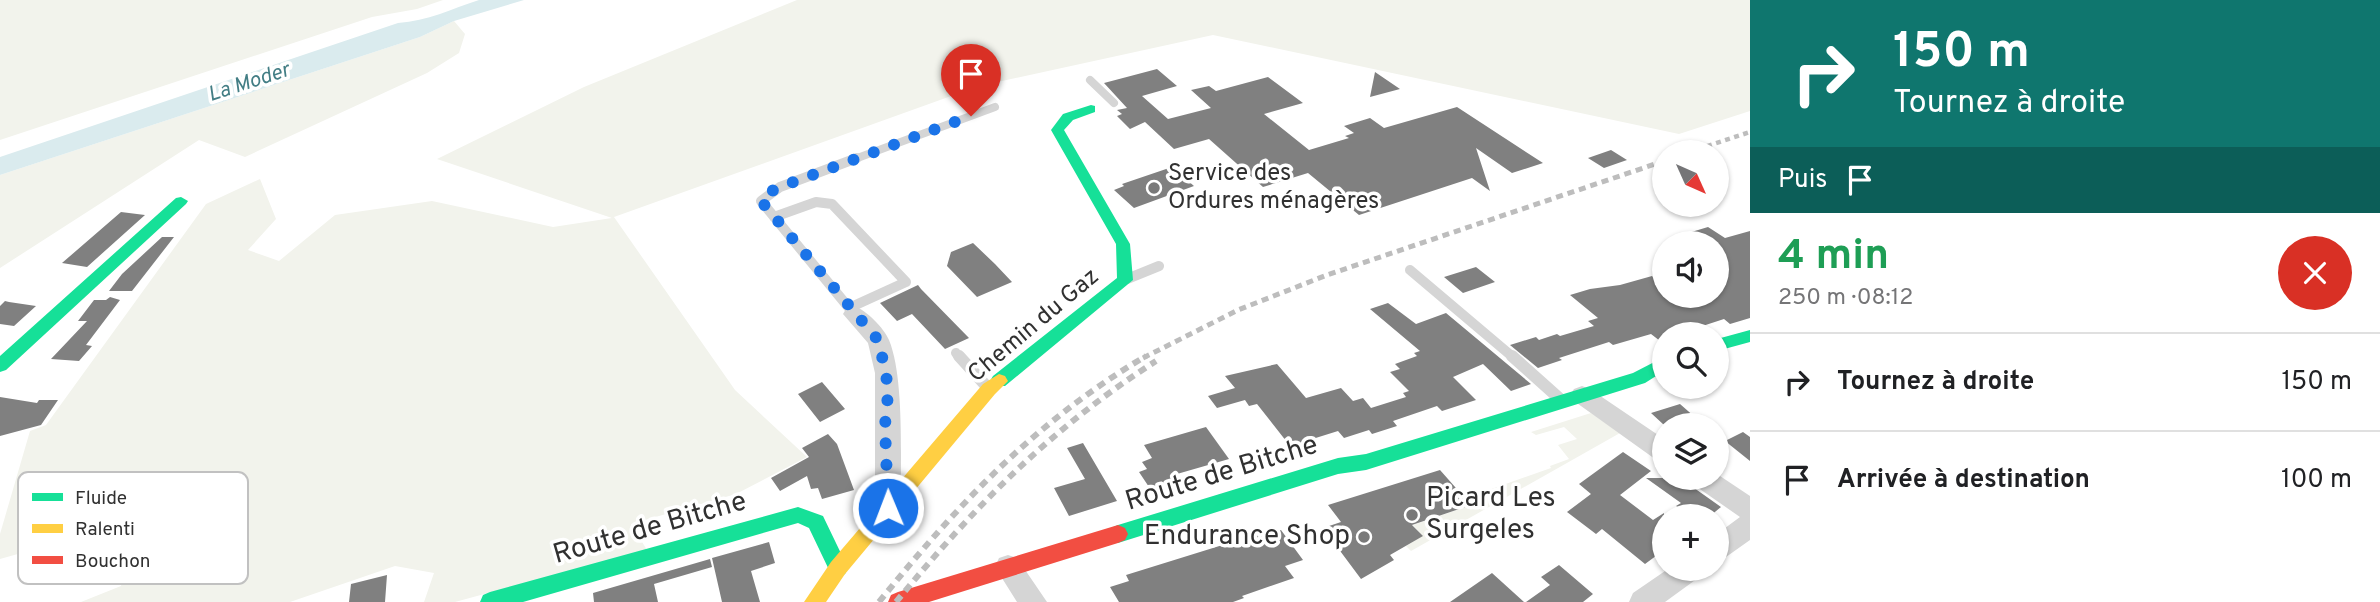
<!DOCTYPE html>
<html lang="fr">
<meta charset="utf-8">
<style>
:root{--surface:#fff;--page:#f2f2f2;--text:#202124;--muted:#757577;--line:#e0e0e0}
body{margin:0;font-family:Overpass,sans-serif;background:var(--page);color:var(--text);height:100vh;display:flex;flex-direction:column;font-size:26px;white-space:nowrap}
*{box-sizing:border-box;margin:0}
p{font-size:23px;color:var(--muted)}
.icon{flex:none;width:38px;height:38px;fill:none;stroke:currentColor;stroke-width:2;stroke-linecap:round;stroke-linejoin:round}
.map{position:relative;flex:1;overflow:hidden}
.details{display:flex;flex-direction:column;background:var(--surface);width:630px}
.details>*{flex:none}
.banner{background:#0f766e;color:#fff;overflow:hidden}
.needle{width:46px;rotate:135deg}
.controls{position:absolute;left:1652px;top:140px;display:grid;gap:14px}
.controls a{display:grid;place-items:center;width:77px;height:77px;border-radius:50%;background:var(--surface);box-shadow:0 2px 5px #0004;font-size:35px}
.pin{position:absolute;display:grid;place-items:center;width:60px;height:60px;color:#fff;margin:-72px -30px;border-radius:50% 50% 50% 0;rotate:-45deg;box-shadow:0 0 7px #0007}
.pin .icon{rotate:45deg}
.me{position:absolute;width:77px;margin:-38px;rotate:359deg;stroke-linejoin:round;filter:drop-shadow(0 0 5px #0008)}
.turn{display:flex;align-items:center;gap:24px;height:147px;padding:0 28px;font-size:32px}
.turn .icon{width:91px;height:91px;stroke-width:2.5}
.turn b{display:block;font-size:49px;line-height:60px}
.then{display:flex;align-items:center;height:66px;padding:0 28px;background:#0003;gap:14px;font-size:26px}
.round{display:grid;place-items:center;flex:none;width:74px;height:74px;border-radius:37px;background:var(--page)}
.summary{display:flex;align-items:center;justify-content:space-between;height:119px;padding:0 28px}
h1{font-size:42px;font-weight:700;line-height:52px;color:#1e9e55}
ul{padding:0;list-style:none}
li{display:flex;align-items:center;gap:21px;height:98px;padding:0 28px;border-top:2px solid var(--line)}
li div{flex:1}
li b{display:block;font-size:26px}
li em{font-style:normal}
main{display:flex;flex:1;min-height:0}
.map>svg:first-child{display:block}
</style>
<main>
<div class="map">
<svg width="1750" height="602" viewBox="0 0 1750 602">
<rect width="100%" height="100%" fill="#fff"/>
<path fill="#f2f3ec" d="M0 0H443L417 9 372 17 0 140Z
M797 0H1750V111L1679 134 1213 35 979 86 614 217 735 390 807 457 736 494 631 524 647 550 455 602H424L434 573 395 566 290 602H81L121 586 135 521 0 559V534L30 431 46 425 206 204 260 179 276 219 248 250 279 261 335 215 432 201 553 227 612 218 437 159 584 87Z
M454 21 465 34 459 53 427 73 245 157 199 140 0 268V175L420 37Z
M1591 413 1620 433 1411 551 1406 546 1422 536 1413 525 1471 505 1466 498 1551 468 1550 466 1569 459 1558 445 1577 439 1564 427 1536 435 1531 432Z"/>
<path fill="#daebee" d="M479 0H524L454 21 420 37 0 175V157L398 23C428 21 451 9 479 0Z"/>
<path fill="#808080" d="M1157 69 1177 86 1142 96 1168 119 1211 108 1191 90 1209 86 1216 91 1268 77 1303 103 1264 114 1309 150 1349 138 1345 136 1354 133 1344 126 1370 118 1384 128 1457 107 1543 163 1512 173 1476 148 1490 191 1472 178 1359 215 1308 173 1263 187 1209 139 1174 149 1145 122 1130 129 1117 116 1122 114 1117 110 1127 108 1104 83Z
M1375 72 1400 89 1370 97Z
M1611 150 1627 160 1604 168 1588 158Z
M1172 167 1194 186 1134 208 1114 190 1124 186 1122 184Z
M121 212 145 215 87 267 62 263Z
M1708 227 1725 238 1750 231V318L1730 324 1724 319 1678 334H1664V344L1651 334 1613 345 1609 342 1559 358 1562 360 1538 368 1510 345 1536 337 1539 340 1557 334 1560 336 1594 326 1588 321 1598 318 1570 295 1590 289 1620 285 1652 276 1664 285V296H1717V243H1668V239Z
M162 237H174L132 291H109L122 274Z
M973 243 995 264 1012 282 977 297 947 266 951 252Z
M1476 267 1495 282 1463 293 1444 277Z
M918 285 921 289 969 338 945 349 912 314 897 321 880 303Z
M110 297 120 300 86 345 92 346 79 361 51 359 87 321H78L94 300H106Z
M5 301 9 302 36 306 14 326 0 324V306Z
M1388 303 1416 324 1446 313 1531 384 1511 391 1483 364 1453 377 1476 400 1442 411 1437 406 1393 421 1397 426 1372 434 1369 430 1344 438 1338 431 1290 446 1257 404 1249 406 1245 400 1217 408 1208 396 1235 388 1225 376 1277 364 1306 398 1341 388 1353 401 1363 398 1371 408 1406 397 1403 393 1409 391 1390 372 1400 369 1395 364 1417 356 1414 353 1420 351 1370 309Z
M822 382 845 409 820 422 798 394Z
M0 397 37 403 39 400H58L41 425 0 436Z
M1680 404 1704 425H1664L1651 413Z
M1206 427 1229 459 1177 474 1183 484 1153 493 1139 472 1147 469 1142 462 1152 458 1144 445Z
M1743 432 1750 437V461L1725 441Z
M828 434 837 444 854 490 822 499 818 488 811 489 807 476 780 491 771 478 809 457 802 448Z
M1083 443 1117 501 1069 516 1054 488 1085 479 1067 448Z
M1623 452 1651 471 1620 495 1653 520 1664 513V550L1645 564 1602 529 1596 534 1567 512 1591 494 1579 484Z
M1440 470 1471 505 1412 525 1423 536 1390 555 1394 560 1361 579 1323 528 1341 522 1328 505Z
M1646 478H1680L1721 507 1710 516H1701L1695 512 1691 516 1676 506 1681 503Z
M1258 529 1263 535 1281 530 1303 560 1285 566 1294 578 1242 596 1244 598 1233 602H1119L1110 587 1129 581 1126 575 1229 543 1227 539Z
M769 542 775 563 751 571 760 602H722L712 558Z
M710 559 712 567 654 584 658 602H594L593 593Z
M1559 565 1593 594 1583 602H1526L1550 585 1541 577Z
M1492 573 1524 602H1450Z
M387 575 385 602H349L351 584Z"/>
<g fill="none" stroke-linecap="round" stroke-linejoin="round">
<path stroke="#d5d5d5" stroke-width="8" d="M1090 80 1114 103
M852 160 995 107"/>
<path stroke="#d5d5d5" stroke-width="10" d="M774 217 816 202 832 204 906 282 849 308
M1410 270 1514 358
M1127 279 1159 266
M854 314 761 201 780 187 857 158
M956 353 960 358"/>
<path stroke="#d5d5d5" stroke-width="12" d="M959 356 989 389
M1512 356 1560 399"/>
<path fill="#d5d5d5" fill-rule="evenodd" d="M854 306C866 310 884 328 889 340 905 379 900 463 901 508L897 516 888 519 879 516 875 508V373L868 343 843 314 846 309Z
M1582 386 1590 389 1664 439V462L1655 459 1574 401 1570 395 1574 389Z
M1717 474 1750 496V540L1726 557 1717 561V534L1740 517 1694 485 1691 478H1717Z
M1008 555 1017 558 1047 602H1017L995 567 999 558Z
M1668 569H1702L1698 578 1665 602H1629L1633 593Z"/>
<path fill="#16e098" fill-rule="evenodd" d="M1091 105 1095 106V112L1073 120 1064 130 1130 244 1133 280 1005 386H993L990 381 993 376 1117 278 1116 244 1051 130 1063 114Z
M181 197 188 201 186 204 6 370 0 372V356L176 198Z
M1750 330V342L1717 351V339Z
M1664 357V371L1645 383 1366 470 1338 474 1118 543 1111 540 1108 534 1111 528 1118 525 1338 458 1366 454 1633 373Z
M798 507 823 516 848 568 845 574 838 577 831 574 809 528 798 523 523 602H480L483 595 490 592Z"/>
<path fill="#ffcf43" fill-rule="evenodd" d="M999 374 1005 376 1008 381 995 394 845 574 826 602H804L831 562 983 384Z"/>
<path fill="#f24e42" fill-rule="evenodd" d="M1118 525 1125 528 1128 534 1125 540 1118 543 929 602H888L891 595 898 592Z"/>
<path stroke="#bdbdbd" stroke-width="4.5" stroke-dasharray="5 4.5" stroke-linecap="butt" d="M1689 152 1750 132"/>
<path stroke="#bdbdbd" stroke-width="5" stroke-dasharray="7 5" stroke-linecap="butt" d="M1143 358 1238 310 1327 275 1664 161"/>
<path stroke="#bdbdbd" stroke-width="6" stroke-dasharray="8 6" stroke-linecap="butt" d="M879 602C960 502 1035 422 1146 356
M896 602C976 505 1050 429 1156 361"/>
</g>
<g fill="none" stroke-linecap="round" stroke-linejoin="round">
<path stroke="#1a73e8" stroke-width="12" stroke-dasharray="0 21.6" d="M888 508 885 425 888 394 886 373 878 340 761 201 766 194 780 187 971 116"/>
</g>
<g fill="#797979" stroke="#fff" stroke-width="2.5">
<circle cx="1154" cy="188" r="7"/>
<circle cx="1412" cy="515" r="7"/>
<circle cx="1364" cy="537" r="7"/>
</g>
<g text-anchor="middle" dominant-baseline="central" stroke-width="7" stroke-linejoin="round" paint-order="stroke">
<g font-size="21" font-style="italic" fill="#437e85" stroke="#fff">
<text transform="translate(249 83) rotate(-18)">La Moder</text>
</g>
<g font-size="24" fill="#313131" stroke="#fff" text-anchor="start">
<text x="1168" y="174">Service des<tspan x="1168" dy="28">Ordures ménagères</tspan></text>
</g>
<g font-size="24" fill="#313131" stroke="#fff">
<text transform="translate(1034 326) rotate(-40)">Chemin du Gaz</text>
</g>
<g font-size="28" fill="#313131" stroke="#fff">
<text transform="translate(1222 474) rotate(-17)">Route de Bitche</text>
<text transform="translate(650 529) rotate(-16)">Route de Bitche</text>
</g>
<g font-size="28" fill="#313131" stroke="#fff" text-anchor="start">
<text x="1426" y="499">Picard Les<tspan x="1426" dy="32">Surgeles</tspan></text>
<text x="1350" y="537" text-anchor="end">Endurance Shop</text>
</g>
</g>
<rect x="18" y="472" width="230" height="112" rx="10" fill="#fff" stroke="#c1c1c1" stroke-width="2"/>
<rect x="32" y="493" width="31" height="8" fill="#16e098"/>
<rect x="32" y="524" width="31" height="9" fill="#ffcf43"/>
<rect x="32" y="556" width="31" height="8" fill="#f24e42"/>
<g font-size="19" fill="#313131">
<text x="75" y="504">Fluide</text>
<text x="75" y="535">Ralenti</text>
<text x="75" y="567">Bouchon</text>
</g>
</svg>
<div class="controls">
<a><svg class="needle" viewBox="-14 -14 28 28"><path d="M0-13l5 13h-10z" fill="#e53935"/><path d="M0 13l5-13h-10z" fill="#757577"/></svg></a>
<a><svg class="icon" aria-label="sound" viewBox="0 0 24 24"><path d="M4 9h4l5-4v14l-5-4H4zM17 9q2 3 0 6"/></svg></a>
<a><svg class="icon" aria-label="search" viewBox="0 0 24 24"><circle cx="10" cy="10" r="6"/><path d="M15 15l6 6"/></svg></a>
<a><svg class="icon" aria-label="layers" viewBox="0 0 24 24"><path d="M12 4l9 5-9 5-9-5zM3 14l9 5 9-5"/></svg></a>
<a>+</a>
</div>
<div class="pin" style="left:971px;top:116px;background:#d93025"><svg class="icon" aria-label="arrive" viewBox="0 0 24 24"><path d="M6 21V4h12l-3 4 3 4H6"/></svg></div>
<svg class="me" style="left:888px;top:508px" viewBox="-20 -20 40 40"><circle r="17" fill="#1a73e8" stroke="#fff" stroke-width="3"/><path d="M0-11L8 9 0 5-8 9z" fill="#fff"/></svg>
</div>
<section class="details">
<div class="banner">
<div class="turn"><svg class="icon" aria-label="right" viewBox="0 0 24 24"><path d="M7 20v-9h11M14 6l5 5-5 5"/></svg><div><b>150 m</b>Tournez à droite</div></div>
<div class="then">Puis<svg class="icon" aria-label="arrive" viewBox="0 0 24 24"><path d="M6 21V4h12l-3 4 3 4H6"/></svg></div>
</div>
<div class="summary"><div><h1>4 min</h1><p>250 m · 08:12</p></div><a class="round" style="background:#d93025;color:#fff"><svg class="icon" aria-label="close" viewBox="0 0 24 24"><path d="M6 6l12 12M18 6L6 18"/></svg></a></div>
<ul>
<li><svg class="icon" aria-label="right" viewBox="0 0 24 24"><path d="M7 20v-9h11M14 6l5 5-5 5"/></svg><div><b>Tournez à droite</b></div><em>150 m</em></li>
<li><svg class="icon" aria-label="arrive" viewBox="0 0 24 24"><path d="M6 21V4h12l-3 4 3 4H6"/></svg><div><b>Arrivée à destination</b></div><em>100 m</em></li>
</ul>
</section>
</main>
